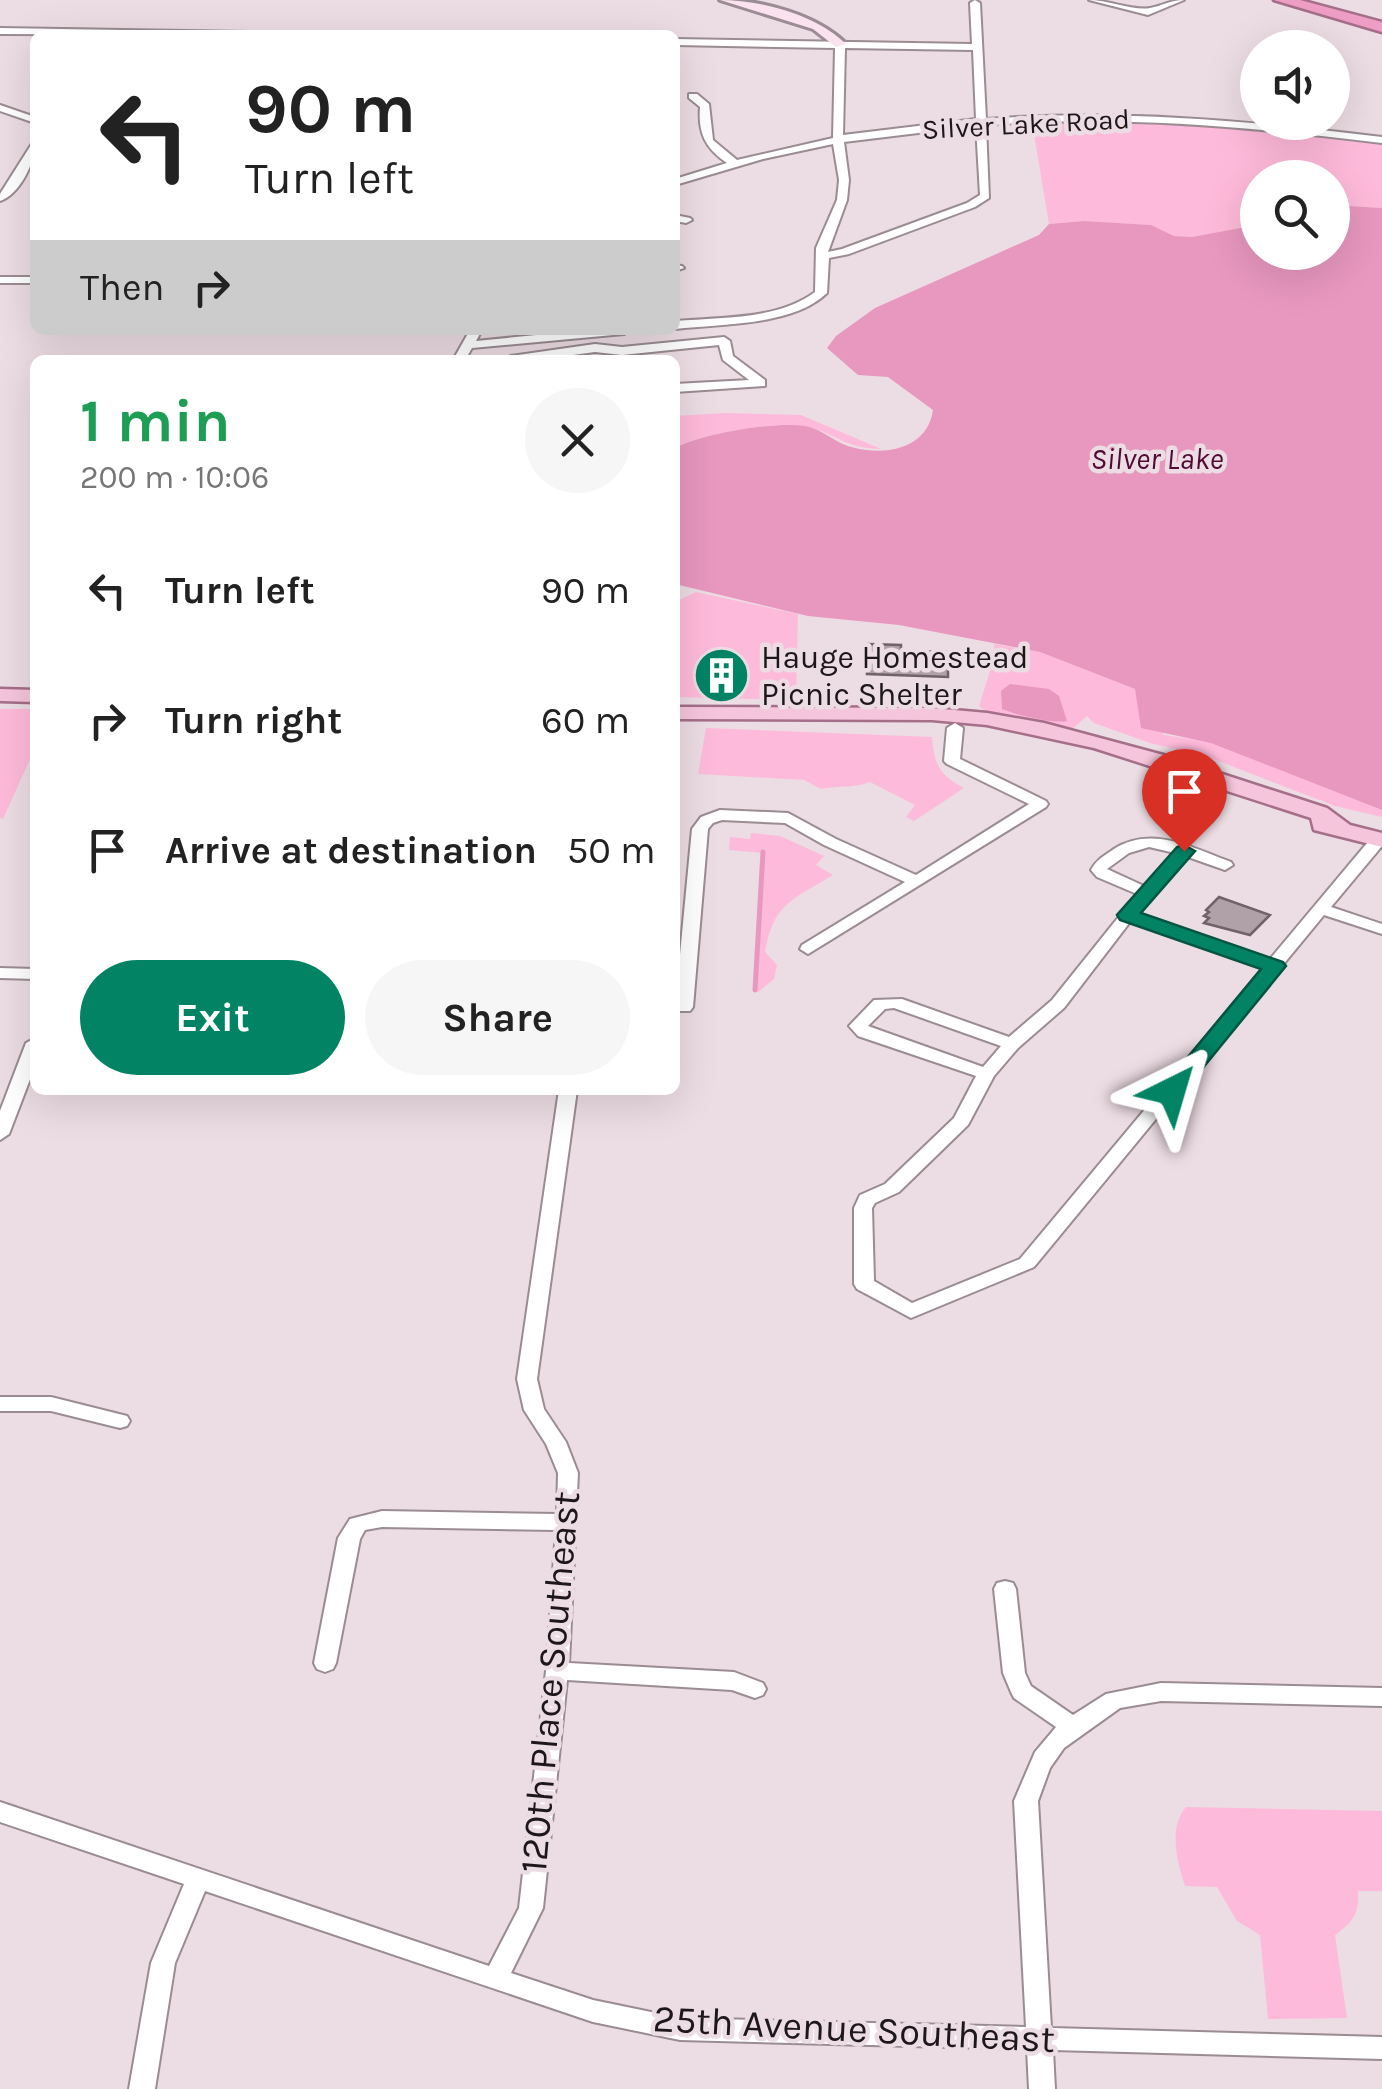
<!DOCTYPE html>
<meta charset="utf-8">
<style>
:root{--surface:#fff;--page:#f6f6f6;--text:#222;--muted:#767676;--accent:#018364}
body{margin:0;font-family:Karla,sans-serif;background:var(--page);color:var(--text);height:100vh;display:flex;flex-direction:column;font-size:38px;white-space:nowrap}
*{box-sizing:border-box;margin:0}
p{font-size:32px;color:var(--muted)}
.icon{flex:none;width:55px;height:55px;fill:none;stroke:currentColor;stroke-width:2;stroke-linecap:round;stroke-linejoin:round}
.map{position:relative;flex:1;overflow:hidden}
.sheet{position:absolute;left:30px;top:355px;width:650px;height:740px;display:flex;flex-direction:column;background:var(--surface);border-radius:15px;box-shadow:0 10px 40px #0002}
.sheet>*{flex:none}
.top-card{position:absolute;left:30px;top:30px;width:650px;height:305px;border-radius:15px;box-shadow:0 10px 40px #0002;background:#fff;color:var(--text);overflow:hidden}
.controls{position:absolute;left:1240px;top:30px;display:grid;gap:20px}
.controls a{display:grid;place-items:center;width:110px;height:110px;border-radius:50%;background:var(--surface);box-shadow:0 10px 40px #0002;font-size:50px}
.pin{position:absolute;display:grid;place-items:center;width:85px;height:85px;color:#fff;margin:-102px -42px;border-radius:50% 50% 50% 0;rotate:-45deg;box-shadow:0 0 10px #0007}
.pin .icon{rotate:45deg}
.me{position:absolute;width:110px;margin:-55px;rotate:40deg;stroke-linejoin:round;filter:drop-shadow(0 0 8px #0008)}
.turn{display:flex;align-items:center;gap:35px;height:210px;padding:0 50px;font-size:45px}
.turn .icon{width:130px;height:130px;stroke-width:2.5}
.turn b{display:block;font-size:70px;line-height:85px}
.then{display:flex;align-items:center;height:95px;padding:0 50px;background:#0003;gap:20px;font-size:38px}
.round{display:grid;place-items:center;flex:none;width:105px;height:105px;border-radius:52px;background:var(--page)}
.headline{display:flex;align-items:center;justify-content:space-between;height:170px;padding:0 50px}
h1{font-size:60px;font-weight:700;line-height:75px;color:#1e9e55}
.button{display:flex;gap:20px;margin-top:auto;padding:20px 50px}
.button a{flex:1;height:115px;border-radius:60px;background:var(--accent);color:#fff;font-size:40px;font-weight:700;line-height:115px;text-align:center}
.button a+a{background:var(--page);color:var(--text)}
ul{padding:0;list-style:none}
li{display:flex;align-items:center;gap:30px;height:130px;padding:0 50px}
li div{flex:1}
li b{display:block;font-size:38px}
li em{font-style:normal}
.map>svg:first-child{display:block}
</style>
<div class="map">
<svg width="1382" height="2089" viewBox="0 0 1382 2089">
<rect width="100%" height="100%" fill="#ecdce3"/>
<path fill="#febada" d="M1126 120 1237 125 1382 143V208L1333 205 1332 178H1258L1257 225 1252 227 1192 237 1174 236 1150 225 1084 221 1049 224 1032 122Z
M726 413 801 415 881 449C842 448 839 434 807 427 776 420 702 434 675 448V416Z
M696 592 798 614 796 700 675 697V602Z
M994 644 1040 652 1135 689 1164 735 1211 742 1382 810V817L1335 806 1203 755 1153 744 1094 723 1087 716 1070 731 990 715 979 706 995 655Z
M0 709H35V748L3 819 0 818Z
M706 728 932 737C934 764 939 775 964 788L914 821 906 817 915 805 870 782C849 789 840 785 821 789L804 780 698 774Z
M751 833 780 836 824 856 816 865 833 875C794 899 773 903 765 952L777 965 774 979 758 992 755 990 763 853 729 850 730 837 750 839Z
M1186 1807 1382 1811V1891H1358C1359 1914 1354 1921 1335 1935L1347 2018 1268 2019 1260 1935 1237 1921 1217 1887 1185 1886C1177 1862 1168 1828 1186 1807Z"/>
<path fill="#e897bf" d="M1333 205 1382 208V810L1211 743 1141 728 1135 689 1040 652 899 625 808 616 675 584V448C702 434 774 421 805 426 823 429 837 445 855 448 889 456 928 447 933 410L888 377 858 375 827 348 836 336 875 308 1039 235 1049 224 1084 221 1151 225 1174 236 1192 237 1257 225 1258 252H1332Z
M1010 684 1049 689 1059 696 1067 721C1054 724 1017 715 1002 709L1001 691Z"/>
<g fill="none" stroke-linecap="round" stroke-linejoin="round">
<path stroke="#e897bf" stroke-width="5" d="M755 990 763 852"/>
</g>
<path fill="#b0a1a8" stroke="#706268" stroke-width="2.5" d="M868 644 901 645V651L948 652V677L867 674Z
M1219 897 1270 915 1250 935 1204 923 1209 918 1204 916 1209 912 1206 910Z"/>
<g fill="none" stroke-linecap="round" stroke-linejoin="round">
<defs>
<path id="street" d="M975 0 980 3 986 119C1119 109 1250 121 1382 137V143C1251 127 1119 115 986 125L989 198 975 207 849 254 829 258 827 293C793 326 720 324 675 329V321C720 317 778 320 815 292L816 248 837 200 839 180 833 144 763 159 675 185V179L727 163C705 148 698 133 700 107L689 98V94H697L709 104 713 140 737 160 833 138 835 48 675 45V39L972 44 970 3ZM845 48 973 50 976 119 843 135ZM976 126 980 195 967 203 842 249 828 252 847 200 849 180 844 142Z
M1089 0C1108 0 1134 11 1150 8 1162 6 1170 0 1184 0L1148 15Z
M0 28 247 32 252 35 0 34Z
M0 105 35 117V123L0 111Z
M35 144C35 163 19 195 0 201V194L31 145Z
M675 215 690 218 692 220 686 223 675 221Z
M675 265 682 266 684 268 675 271Z
M0 277H35V283H0Z
M470 330H482L476 341 587 330H630L624 334 472 348 465 360H453Z
M724 337 730 341 733 356 765 380V386L675 392V384L749 380 723 360 719 345 622 355 595 352 536 360H505L511 356 595 344 622 347Z
M955 723 963 728 960 759 1046 801 1048 804 1046 807 808 954 800 949 802 945 905 882 824 845 785 823 722 820 713 823 708 829 693 1007 690 1011H678L675 1007 692 829 701 817 720 810 788 813 836 839 916 875 1029 804 947 764 944 761 947 728Z
M1379 834 1382 835V846L1331 907 1382 924V934L1324 915 1034 1267 911 1318 857 1289 854 1284V1208L860 1195 885 1184 954 1118 976 1076 858 1036 849 1026 874 1000 902 999 1009 1037 1052 1000 1137 894 1097 877 1091 870C1096 860 1105 855 1114 849 1152 825 1193 848 1231 862L1233 865 1225 870 1188 857 1138 913 1270 959 1373 836ZM1149 847 1175 853 1144 886 1107 869 1129 853ZM1130 922 1263 968 1020 1259 912 1303 874 1281 872 1208 875 1203 899 1192 968 1125 994 1076 1018 1048 1064 1008ZM894 1008 1001 1046 983 1067 868 1026 885 1009Z
M0 968 35 969V979L0 978Z
M35 1038V1066L9 1134 0 1140V1111L26 1043Z
M559 1090H577L537 1379 544 1409 566 1442 578 1473 569 1663 734 1672 763 1683 766 1689 763 1695 755 1698 732 1690 567 1680 543 1908 511 1973 593 2000 680 2018 1026 2027 1014 1801 1035 1752 1056 1727 1014 1698 1011 1692 1003 1673 994 1589 997 1583 1005 1581 1013 1583 1016 1589 1025 1673 1031 1686 1073 1715 1106 1694 1161 1683 1382 1688V1706L1161 1701 1120 1708 1064 1748 1050 1768 1038 1801 1051 2028 1382 2037V2059L1053 2050 1055 2089H1029L1027 2049 680 2040 593 2022 205 1891 175 1963 155 2089H129L151 1963 184 1884 0 1822V1802L489 1966 519 1908 546 1671 556 1530 382 1527 365 1530 360 1539 336 1663 333 1669 325 1672 317 1669 314 1663 338 1538 350 1519 382 1511 557 1514 558 1473 546 1444 524 1410 517 1379Z
M0 1397H51L127 1416 130 1421 127 1426 120 1428 51 1411H0Z"/>
<path id="secondary" d="M720 0C761 0 817 15 846 44L836 47 813 29Z"/>
<path id="primary" d="M0 689 35 690V702L0 701Z
M675 707 932 708 987 713 1044 723 1167 756 1327 808 1350 825 1382 833V847L1314 830 1311 818 1094 748 987 725 932 720 675 719Z"/>
<path id="highway" d="M1274 0H1300L1382 22V32Z"/>
</defs>
<use href="#street" stroke="#9a8c92" stroke-width="4"/>
<use href="#secondary" stroke="#9a8c92" stroke-width="6"/>
<use href="#primary" stroke="#a56f89" stroke-width="5"/>
<use href="#highway" stroke="#a56f89" stroke-width="5"/>
<use href="#street" fill="#fff" fill-rule="evenodd"/>
<use href="#secondary" fill="#fae2ee" fill-rule="evenodd"/>
<use href="#primary" fill="#f5c5dc" fill-rule="evenodd"/>
<use href="#highway" fill="#ee9ec5" fill-rule="evenodd"/>
</g>
<path fill="#018364" stroke="#015541" stroke-width="2.5" d="M1184 845 1195 851 1141 913 1283 962 1286 966 1180 1096 1172 1098 1160 1091 1164 1086 1261 969 1120 920 1117 915 1177 847Z"/>
<defs>
<symbol id="building-disc" viewBox="-11 -11 22 22"><circle r="9.5" fill="#018364" stroke="#ecdce3"/><path d="M-4-6H4V6H1V3H-1V6H-4ZM-2.5-4.3h1.7v1.8h-1.7ZM.8-4.3h1.7v1.8H.8ZM-2.5-1h1.7V.8h-1.7ZM.8-1h1.7V.8H.8Z" fill="#fff"/></symbol>
</defs>
<g fill-rule="evenodd">
<use href="#building-disc" x="690" y="644" width="63" height="63"/>
</g>
<g text-anchor="middle" dominant-baseline="central" stroke-width="9" stroke-linejoin="round" paint-order="stroke">
<g font-size="28" fill="#1d171a" stroke="#ecdce3">
<text transform="translate(1026 124) rotate(-3)">Silver Lake Road</text>
</g>
<g font-size="30" font-style="italic" fill="#510a36" stroke="#ecdce3">
<text x="1157" y="459">Silver Lake</text>
</g>
<g font-size="32" fill="#1d171a" stroke="#ecdce3" text-anchor="start">
<text x="761" y="657">Hauge Homestead<tspan x="761" dy="37">Picnic Shelter</tspan></text>
</g>
<g font-size="38" fill="#1d171a" stroke="#ecdce3">
<text transform="translate(550 1682) rotate(-85)">120th Place Southeast</text>
<text transform="translate(854 2029) rotate(3)">25th Avenue Southeast</text>
</g>
</g>
</svg>
<div class="controls">
<a><svg class="icon" aria-label="sound" viewBox="0 0 24 24"><path d="M4 9h4l5-4v14l-5-4H4zM17 9q2 3 0 6"/></svg></a>
<a><svg class="icon" aria-label="search" viewBox="0 0 24 24"><circle cx="10" cy="10" r="6"/><path d="M15 15l6 6"/></svg></a>
</div>
<div class="pin" style="left:1184px;top:851px;background:#d93025"><svg class="icon" aria-label="arrive" viewBox="0 0 24 24"><path d="M6 21V4h12l-3 4 3 4H6"/></svg></div>
<svg class="me" style="left:1172px;top:1091px" viewBox="-20 -20 40 40"><path d="M0-17L14 15 0 8-14 15z" fill="#018364" stroke="#fff" stroke-width="4"/></svg>
<div class="top-card">
<div class="turn"><svg class="icon" aria-label="left" viewBox="0 0 24 24"><path d="M17 20v-9H6M10 6l-5 5 5 5"/></svg><div><b>90 m</b>Turn left</div></div>
<div class="then">Then<svg class="icon" aria-label="right" viewBox="0 0 24 24"><path d="M7 20v-9h11M14 6l5 5-5 5"/></svg></div>
</div>
<section class="sheet">
<div class="headline"><div><h1>1 min</h1><p>200 m · 10:06</p></div><a class="round"><svg class="icon" aria-label="close" viewBox="0 0 24 24"><path d="M6 6l12 12M18 6L6 18"/></svg></a></div>
<ul>
<li><svg class="icon" aria-label="left" viewBox="0 0 24 24"><path d="M17 20v-9H6M10 6l-5 5 5 5"/></svg><div><b>Turn left</b></div><em>90 m</em></li>
<li><svg class="icon" aria-label="right" viewBox="0 0 24 24"><path d="M7 20v-9h11M14 6l5 5-5 5"/></svg><div><b>Turn right</b></div><em>60 m</em></li>
<li><svg class="icon" aria-label="arrive" viewBox="0 0 24 24"><path d="M6 21V4h12l-3 4 3 4H6"/></svg><div><b>Arrive at destination</b></div><em>50 m</em></li>
</ul>
<div class="button"><a>Exit</a><a>Share</a></div>
</section>
</div>
